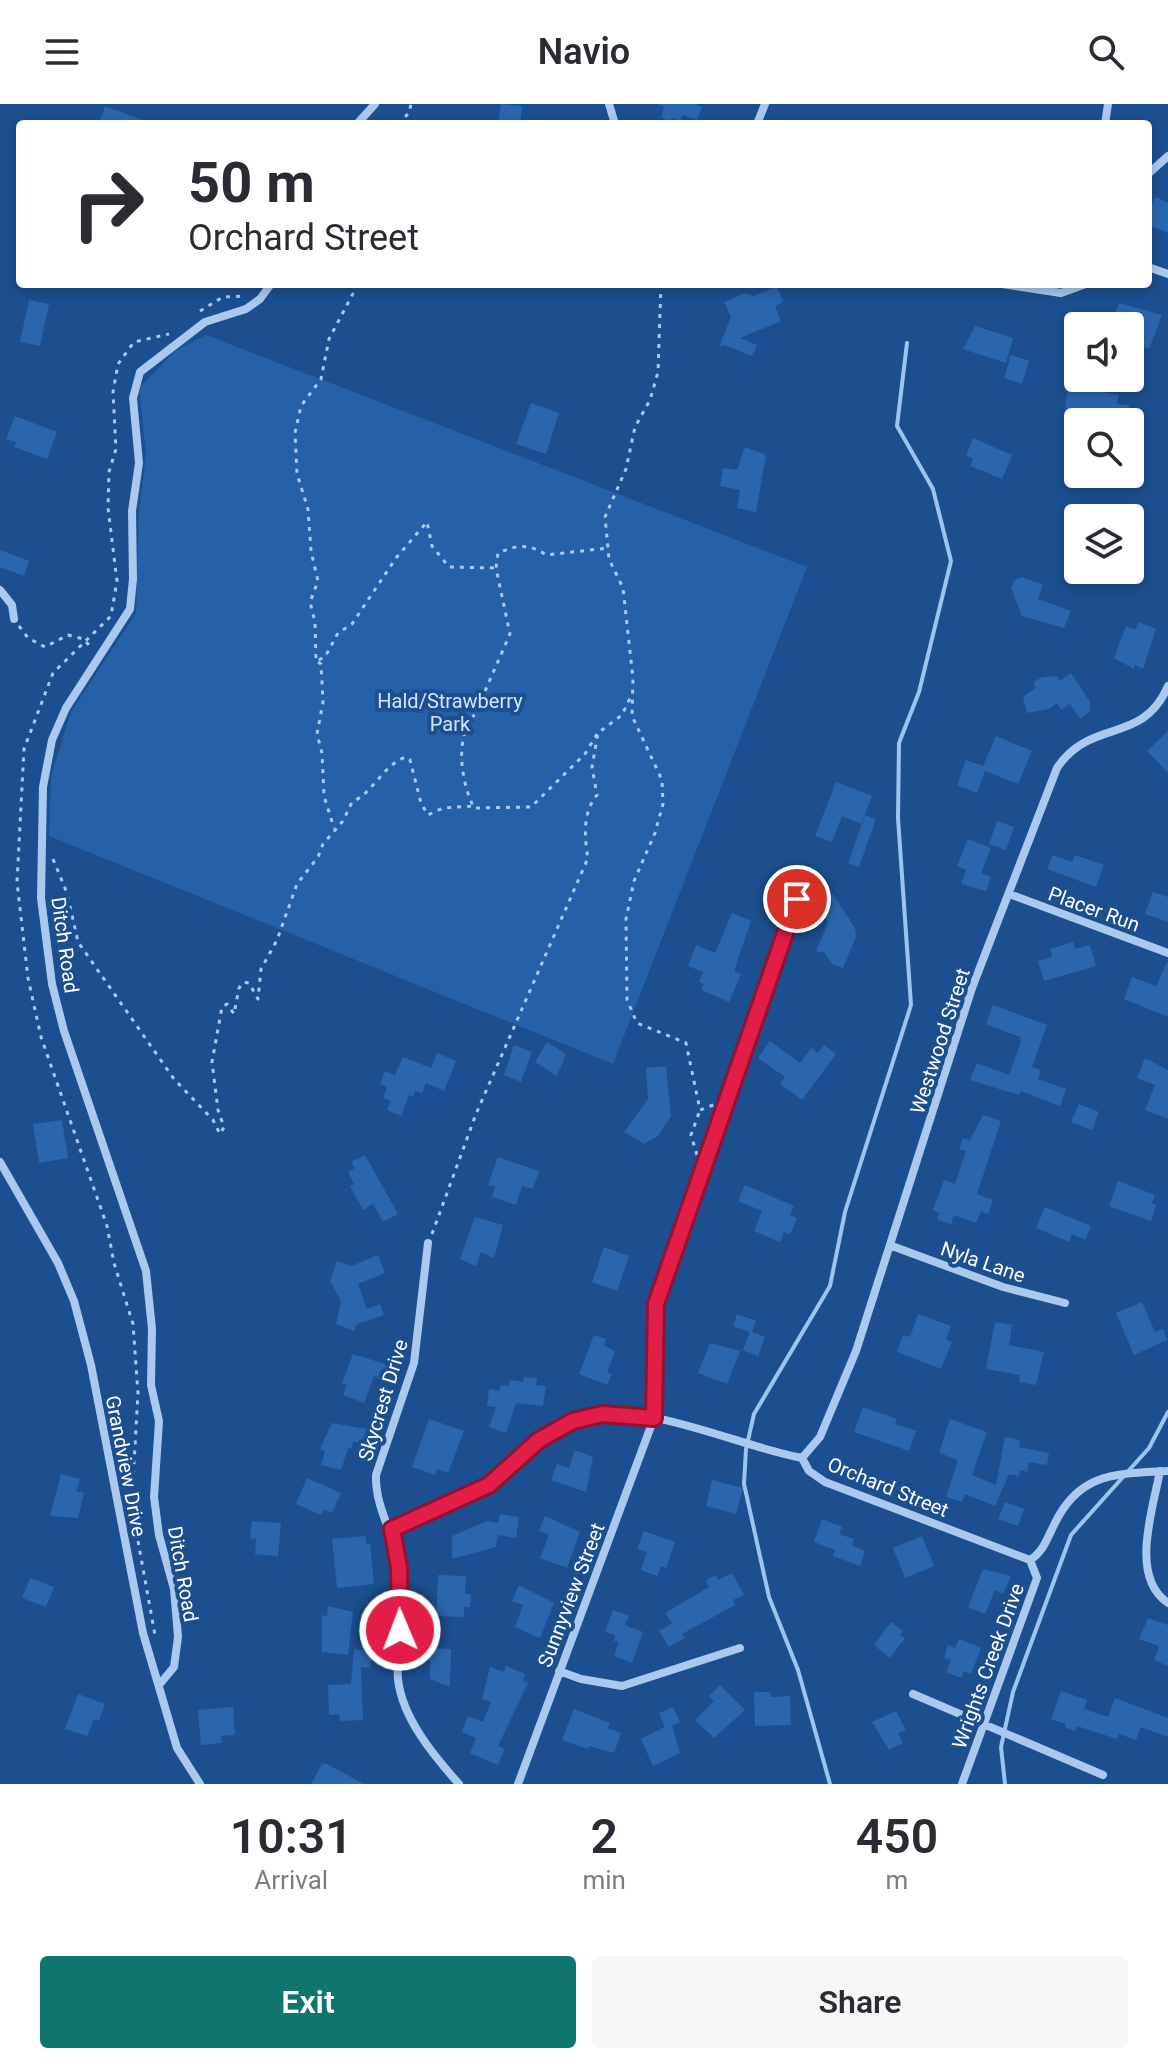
<!DOCTYPE html>
<style>
:root{--surface:#fff;--page:#f7f7f7;--text:#2b2b33;--muted:#7c7c81;--accent:#0f766e}
body{margin:0;font-family:Roboto,sans-serif;background:var(--page);color:var(--text);height:100vh;display:flex;flex-direction:column;font-size:30px;white-space:nowrap}
*{box-sizing:border-box;margin:0}
p{font-size:26px;color:var(--muted)}
.icon{flex:none;width:44px;height:44px;fill:none;stroke:currentColor;stroke-width:2;stroke-linecap:round;stroke-linejoin:round}
.map{position:relative;height:1680px;overflow:hidden}
.side{display:flex;flex-direction:column;background:var(--surface);flex:1}
.side>*{flex:none}
.hud{position:absolute;left:16px;top:16px;width:1136px;height:168px;border-radius:8px;box-shadow:0 4px 12px #0003;background:#fff;color:var(--text);overflow:hidden}
.fabs{position:absolute;left:1064px;top:208px;display:grid;gap:16px}
.fabs a{display:grid;place-items:center;width:80px;height:80px;border-radius:8px;background:var(--surface);box-shadow:0 4px 12px #0003;font-size:40px}
.pin{position:absolute;display:grid;place-items:center;width:68px;height:68px;color:#fff;margin:-34px;border:4px solid #fff;border-radius:50%;box-shadow:0 2px 8px #0007}
.me{position:absolute;width:88px;margin:-44px;rotate:359deg;stroke-linejoin:round;filter:drop-shadow(0 0 6px #0008)}
.turn{display:flex;align-items:center;gap:28px;height:168px;padding:0 40px;font-size:36px}
.turn .icon{width:104px;height:104px;stroke-width:2.5}
.turn b{display:block;font-size:56px;line-height:68px}
.eta{display:flex;justify-content:space-evenly;align-items:center;height:136px;text-align:center}
.eta b{font-size:48px;font-weight:600;line-height:56px}
.cta{display:flex;gap:16px;margin-top:auto;padding:16px 40px}
.cta a{flex:1;height:92px;border-radius:8px;background:var(--accent);color:#fff;font-size:32px;font-weight:600;line-height:92px;text-align:center}
.cta a+a{background:var(--page);color:var(--text)}
header{display:flex;justify-content:space-between;align-items:center;height:104px;padding:0 40px;background:var(--surface);font-size:36px;font-weight:600}
.map>svg:first-child{display:block}
</style>
<header><svg class="icon" aria-label="menu" viewBox="0 0 24 24"><path d="M4 6h16M4 12h16M4 18h16"/></svg>Navio<svg class="icon" aria-label="search" viewBox="0 0 24 24"><circle cx="10" cy="10" r="6"/><path d="M15 15l6 6"/></svg></header>
<div class="map">
<svg width="1168" height="1680" viewBox="0 0 1168 1680">
<rect width="100%" height="100%" fill="#1b4f8f"/>
<path fill="#2461a8" d="M206 231 807 463 613 960 49 732 51 672 71 608 136 509 139 406 146 351 139 284 175 247Z"/>
<g fill="none" stroke-linecap="round" stroke-linejoin="round">
<path stroke="#9cc4f0" stroke-width="4" d="M830 1680 798 1566 769 1493 744 1380 746 1345 754 1310 830 1182 845 1108 911 901 898 714 899 639 919 588 951 457 933 385 897 322 907 239
M1005 1680 1001 1643 1013 1588 1071 1431 1149 1344 1168 1308"/>
</g>
<path fill="#2a66ad" d="M501 0 522 2 520 20H498Z
M658 0H695L702 3 697 16 683 11 680 18 672 14 671 17 661 14 664 3Z
M105 2 150 19V20H99Z
M1155 93 1168 99V129L1148 121V108Z
M777 182 783 198 775 202 781 217 740 234 757 241 752 252 725 241 719 243 731 213 724 198 745 189 753 192Z
M29 196 49 200 40 242 20 238Z
M1119 199 1162 211 1149 245 1130 238V222H1111Z
M975 222 1013 234 1006 259 963 245Z
M1011 251 1029 257 1022 280 1004 274Z
M1069 274 1091 278 1089 286 1119 291 1117 300 1129 301 1127 318H1109L1110 312 1065 305Z
M531 299 559 309 546 350 516 340Z
M15 312 57 328 47 355 14 343 16 338 6 335Z
M973 334 1012 351 1002 375 970 362 973 355 966 352Z
M745 343 766 351 756 408 737 404 740 386 720 382 723 364 737 366Z
M0 446 29 457 24 472 0 463Z
M1022 473 1043 481 1038 495 1071 507 1064 524 1022 512 1011 484 1015 476Z
M1139 518 1156 525 1143 565 1135 561 1134 565 1114 554 1126 522 1135 526Z
M1071 569 1090 598V607L1080 615 1070 600 1061 606 1057 599 1049 605 1027 609 1023 593 1035 584 1034 578 1042 573 1057 572 1060 577Z
M1168 627V669L1147 647Z
M996 632 1032 647 1018 680 985 667 977 689 957 681 966 656 983 662Z
M836 678 872 692 861 720 842 712 832 738 815 732Z
M865 711 876 715 859 763 848 759Z
M997 717 1014 723 1006 746 989 740Z
M968 735 991 744 981 769 991 773 986 787 961 780 966 766 957 762Z
M1053 751 1072 758 1075 751 1104 761 1096 783 1047 765Z
M1153 788 1168 793V818L1145 810Z
M832 789 855 824 856 833 843 864 832 860 825 849 816 847 828 819 819 797Z
M732 809 751 817 734 867 741 870 729 898 701 886 704 880 699 878 703 868 688 862 696 841 715 849Z
M1073 838 1075 845 1090 841 1096 862 1044 877 1038 857 1052 853 1050 845Z
M1168 856V913L1124 895 1132 873 1156 882Z
M993 901 1047 921 1032 963 1041 966 1038 975 1066 985 1060 1002 1021 987 1019 991 970 976 977 959 1009 971 1021 938 1020 933 986 920Z
M770 937 800 959 811 944 818 949 824 941 836 950 802 996 780 980 785 973 758 954Z
M547 938 566 950 557 972 535 958Z
M514 941 532 948 521 978 504 971Z
M437 949 456 957 444 987 426 979 422 989 415 987 413 993 409 991 401 1012 387 1006 391 997 383 994 387 983 380 980 385 967 395 971 403 953 431 964Z
M1145 954 1168 966V1015L1145 1006 1155 981 1137 974Z
M666 962 671 1012 658 1032 644 1040 624 1028 648 995 646 964Z
M1079 1000 1099 1008 1092 1026 1071 1018Z
M983 1011 1001 1017 977 1090 993 1096 988 1110 981 1107 976 1119 954 1111 951 1120 937 1116 939 1109 933 1106 944 1076 955 1080 966 1047 959 1045 963 1034 970 1036Z
M62 1016 68 1054 39 1059 33 1020Z
M365 1051 398 1110 383 1118 373 1100 363 1106 350 1082 354 1080 348 1068 355 1064 351 1058Z
M498 1053 539 1067 533 1085 522 1082 516 1101 492 1093 495 1083 488 1081Z
M1118 1077 1155 1091 1152 1099 1156 1101 1151 1117 1109 1102Z
M745 1081 794 1102 790 1111 797 1114 790 1131 784 1128 780 1138 754 1127 762 1107 738 1097Z
M1045 1103 1091 1122 1085 1136 1072 1130 1069 1138 1036 1124Z
M475 1113 503 1121 494 1154 481 1148 476 1162 460 1155Z
M604 1143 629 1152 617 1187 592 1178Z
M378 1151 385 1169 358 1180 367 1205 380 1200 384 1211 357 1220 354 1227 336 1220 341 1197 330 1177 337 1157 351 1162Z
M1142 1198 1155 1228 1163 1225 1167 1236 1134 1251 1116 1209Z
M737 1210 756 1217 752 1228 765 1233 758 1252 743 1246 750 1228 733 1222Z
M918 1210 951 1222 946 1235 952 1238 941 1265 897 1248 903 1231 910 1233Z
M995 1218 1012 1221 1009 1241 1044 1248 1036 1281 1019 1278 1020 1271 986 1265Z
M594 1231 606 1235 604 1242 615 1247 607 1268 612 1270 607 1281 579 1270Z
M710 1239 740 1247 727 1280 698 1269Z
M353 1250 392 1262 386 1276 374 1272 364 1299 343 1291 347 1281 342 1279Z
M524 1273 537 1274 536 1281 546 1282 543 1302 516 1299 506 1329 489 1323 496 1303 487 1302 489 1285 500 1287V1281L509 1282 510 1276 523 1278Z
M863 1303 897 1315 895 1320 916 1327 909 1347 854 1328Z
M429 1315 464 1327 448 1369 437 1365 435 1371 412 1363Z
M950 1315 987 1328 972 1371 996 1381 1005 1333 1020 1336 1019 1343 1049 1349 1047 1361 1029 1358 1027 1368 1020 1366 1019 1372 1009 1370 995 1402 965 1390 962 1398 946 1393 958 1356 939 1349Z
M332 1319 367 1325 363 1340 353 1337 351 1345 348 1344 341 1366 321 1361 325 1347 320 1345Z
M575 1346 593 1353 586 1388 551 1376 557 1360 569 1364Z
M61 1370 80 1375 76 1387 84 1389 78 1414 50 1412Z
M307 1374 341 1389 332 1409 324 1406 321 1411 296 1400Z
M712 1376 743 1384 736 1410 706 1402Z
M1005 1398 1024 1405 1018 1422 998 1415Z
M500 1410 519 1413 516 1434 498 1431 496 1443 452 1455V1432L487 1417 498 1419Z
M545 1412 580 1428 567 1464 540 1454 549 1431 539 1427Z
M822 1415 842 1423 839 1430 854 1435 852 1441 865 1447 860 1462 833 1452 835 1446 814 1438Z
M252 1417 281 1419 278 1452 255 1450 256 1435 250 1434Z
M644 1427 675 1438 666 1464 661 1462 657 1472 641 1466 647 1448 637 1445Z
M366 1432V1440L370 1439 374 1480 337 1484 332 1435Z
M922 1432 934 1462 905 1474 893 1444Z
M983 1465 1011 1472 1003 1490 995 1486 985 1510 968 1503Z
M732 1469 744 1491 733 1496 735 1501 682 1530 685 1534 669 1543 659 1527 672 1519 665 1509 709 1483 706 1476 716 1471 718 1476Z
M438 1471 466 1472 465 1490H471L470 1503H464V1513L436 1512Z
M30 1474 54 1483 46 1503 22 1494Z
M519 1481 554 1499 540 1534 515 1523 523 1501 512 1497Z
M328 1502 353 1508 348 1551 322 1548V1511L327 1512Z
M613 1506 629 1512 625 1521 643 1528 632 1559 614 1552 619 1538 614 1537 615 1531 605 1528Z
M1148 1514 1168 1521V1562L1154 1556 1159 1542 1139 1535Z
M891 1518 903 1527 900 1531 905 1534 890 1554 874 1541Z
M959 1535 981 1544 971 1570 964 1567 961 1574 946 1568 951 1556 944 1554 948 1541 955 1544Z
M430 1544 451 1545 450 1583 430 1575Z
M354 1545 372 1547 370 1564 361 1563 363 1616 340 1617 339 1610 329 1611 328 1581 351 1580Z
M506 1562 525 1570 523 1577 528 1579 498 1642 505 1645 498 1661 470 1649 476 1634 462 1628 468 1612 483 1618 491 1598 482 1595 490 1563 504 1568Z
M720 1581 745 1606 714 1634 695 1616 714 1597 709 1592Z
M1061 1587 1087 1596 1084 1605 1108 1613 1115 1594 1168 1614V1633L1141 1623 1136 1636 1119 1630 1117 1635 1077 1622 1075 1627 1065 1623 1066 1620 1051 1615Z
M754 1588H770L771 1593 790 1592 791 1621 755 1622Z
M78 1590 105 1600 99 1617 94 1615 87 1632 65 1625Z
M233 1603 235 1631 221 1632 222 1639 201 1641 198 1606Z
M673 1603 680 1618 672 1622 680 1649 653 1662 641 1635 665 1623 659 1609Z
M574 1605 610 1619 608 1624 621 1629 614 1649 589 1642 588 1645 562 1636Z
M896 1607 906 1626 898 1629 903 1639 889 1646 872 1618Z
M322 1660H327L364 1680H311Z"/>
<g fill="none" stroke-linecap="round" stroke-linejoin="round">
<path stroke="#a9c9ee" stroke-width="3" stroke-dasharray="4 6" stroke-linecap="butt" d="M398 20 409 9 411 0
M358 180 329 235 321 275 301 302 295 329 297 370 308 405 311 447 318 477 310 498 315 518 316 557 325 553 338 529 352 520 396 454 427 418 432 442 449 463 496 464
M661 180 658 268 650 296 635 323 626 365 605 413 609 455 623 484 633 575 632 612 662 676 663 700 655 729 634 777 626 815 627 896 637 919 686 939 700 1006 716 1000
M200 207 223 193 244 192
M19 522 28 534 45 543 68 531 83 535 92 544
M318 558 321 560 323 598 317 630 322 649 324 692 334 724
M597 630 585 650 531 703 474 704C461 678 454 633 475 610L510 530 496 464 498 449C517 441 529 439 546 451L608 444
M53 755 67 789 78 838 174 975 213 1016 220 1030 224 1023 218 1006 212 958 222 903 227 900 234 910 239 884 244 878 249 879 258 895 261 865 277 836 297 780 318 753 323 740 343 717 352 698C373 689 383 661 406 653L410 656 421 699 428 711 443 704 473 702
M697 1051 691 1031 700 1006
M432 1130 476 1010 588 754C584 733 583 707 597 691L592 663 598 629 622 611 631 592
M136 1430 132 1395 138 1289 133 1220 114 1159 107 1122 41 933 28 874 17 778 24 645 53 569 111 512 117 477 108 404 109 368 116 345 113 288 118 260 134 238 169 230
M138 1437 155 1531"/>
<path stroke="#a9c9ee" stroke-width="8" d="M609 0 615 20
M357 20 375 0
M757 20 765 0
M1105 20 1108 0
M1148 70 1168 52
M1148 163 1168 170
M1002 180 1061 189 1086 180
M0 486 12 501 14 515
M1009 790 1168 849
M0 1058 58 1159 74 1197 91 1261 143 1529 177 1644 200 1680
M428 1139 414 1259 376 1371C375 1403 393 1428 399 1459 405 1497 395 1537 398 1575 402 1614 434 1652 459 1680
M892 1142 1003 1183 1065 1199
M802 1354 820 1333 856 1247 972 884 1057 664C1091 613 1142 642 1168 582
M1160 1367C1153 1405 1129 1473 1168 1499
M392 1425C423 1411 458 1400 487 1382 522 1360 544 1322 587 1312 645 1297 741 1343 802 1354L809 1367 825 1378 1030 1456
M1030 1456C1043 1448 1047 1435 1054 1421 1079 1368 1115 1370 1168 1367
M559 1567 581 1575 622 1582 740 1544
M159 1581 174 1563 178 1533 174 1485 159 1431 154 1393 159 1317 151 1281 152 1225 146 1167 64 927 52 880 41 794 43 683 52 636 66 604 130 505 133 475 132 407 139 359 133 294 140 268 205 218 246 205 260 195 271 180
M913 1590 1103 1671
M518 1680 654 1314 656 1200 797 795
M962 1680 1037 1474 1030 1456"/>
</g>
<g fill="none" stroke-linecap="round" stroke-linejoin="round">
<defs>
<path id="route" d="M400 1526 399 1463 392 1425 489 1381 539 1336 573 1317 602 1310 654 1314 656 1200 797 795"/>
</defs>
<use href="#route" stroke="#92132f" stroke-width="20"/>
<use href="#route" stroke="#e11d48" stroke-width="14"/>
</g>
<g text-anchor="middle" dominant-baseline="central" stroke-width="8" stroke-linejoin="round" paint-order="stroke">
<g font-size="20" fill="#cfe3fa" stroke="#1b4f8f">
<text x="450" y="597">Hald/Strawberry<tspan x="450" dy="23">Park</tspan></text>
</g>
<g font-size="20" fill="#fff" stroke="#1b4f8f">
<text transform="translate(1094 805) rotate(20)">Placer Run</text>
<text transform="translate(65 841) rotate(82)">Ditch Road</text>
<text transform="translate(940 937) rotate(-72)">Westwood Street</text>
<text transform="translate(983 1158) rotate(19)">Nyla Lane</text>
<text transform="translate(383 1296) rotate(-73)">Skycrest Drive</text>
<text transform="translate(126 1362) rotate(79)">Grandview Drive</text>
<text transform="translate(888 1383) rotate(22)">Orchard Street</text>
<text transform="translate(183 1470) rotate(80)">Ditch Road</text>
<text transform="translate(571 1491) rotate(-69)">Sunnyview Street</text>
<text transform="translate(988 1562) rotate(-70)">Wrights Creek Drive</text>
</g>
</g>
</svg>
<div class="fabs">
<a><svg class="icon" aria-label="sound" viewBox="0 0 24 24"><path d="M4 9h4l5-4v14l-5-4H4zM17 9q2 3 0 6"/></svg></a>
<a><svg class="icon" aria-label="search" viewBox="0 0 24 24"><circle cx="10" cy="10" r="6"/><path d="M15 15l6 6"/></svg></a>
<a><svg class="icon" aria-label="layers" viewBox="0 0 24 24"><path d="M12 4l9 5-9 5-9-5zM3 14l9 5 9-5"/></svg></a>
</div>
<div class="pin" style="left:797px;top:795px;background:#d93025"><svg class="icon" aria-label="arrive" viewBox="0 0 24 24"><path d="M6 21V4h12l-3 4 3 4H6"/></svg></div>
<svg class="me" style="left:400px;top:1526px" viewBox="-20 -20 40 40"><circle r="17" fill="#e11d48" stroke="#fff" stroke-width="3"/><path d="M0-11L8 9 0 5-8 9z" fill="#fff"/></svg>
<div class="hud">
<div class="turn"><svg class="icon" aria-label="right" viewBox="0 0 24 24"><path d="M7 20v-9h11M14 6l5 5-5 5"/></svg><div><b>50 m</b>Orchard Street</div></div>
</div>
</div>
<section class="side">
<div class="eta">
<div><b>10:31</b><p>Arrival</p></div>
<div><b>2</b><p>min</p></div>
<div><b>450</b><p>m</p></div>
</div>
<div class="cta"><a>Exit</a><a>Share</a></div>
</section>
